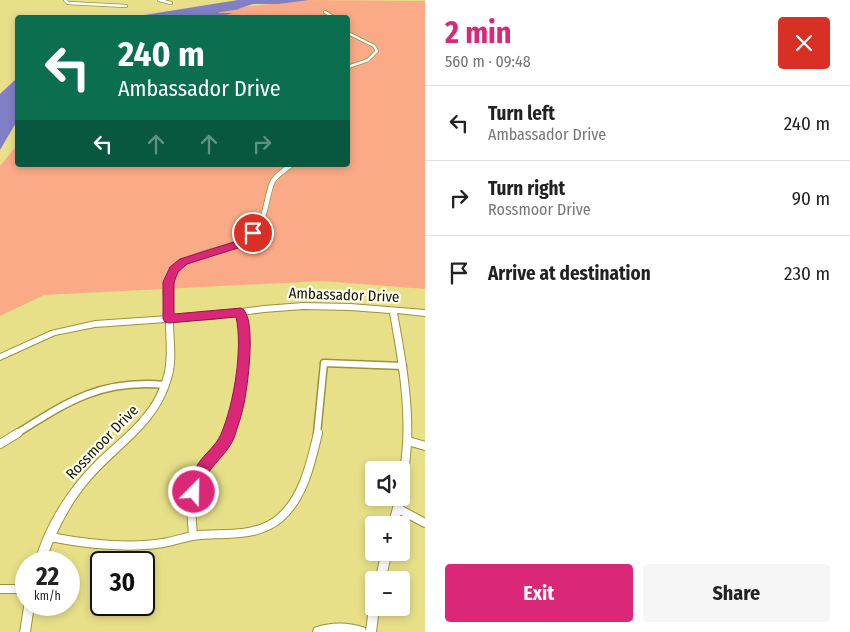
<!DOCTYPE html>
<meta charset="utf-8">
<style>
:root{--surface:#fff;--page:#f6f6f6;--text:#222;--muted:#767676;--line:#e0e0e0;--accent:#db2777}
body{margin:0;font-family:"Fira Sans Condensed",sans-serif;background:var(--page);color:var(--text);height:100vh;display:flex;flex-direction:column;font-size:19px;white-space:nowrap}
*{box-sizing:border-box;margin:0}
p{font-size:16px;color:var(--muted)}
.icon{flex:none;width:28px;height:28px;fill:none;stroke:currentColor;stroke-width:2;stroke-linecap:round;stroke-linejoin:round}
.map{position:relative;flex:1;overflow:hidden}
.details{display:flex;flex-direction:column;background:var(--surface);width:425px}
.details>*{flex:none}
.hud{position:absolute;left:15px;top:15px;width:335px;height:152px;border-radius:5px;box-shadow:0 2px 8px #0003;background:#0b6e4f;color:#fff;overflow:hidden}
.tools{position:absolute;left:365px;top:461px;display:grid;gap:10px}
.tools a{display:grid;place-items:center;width:45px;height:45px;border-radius:5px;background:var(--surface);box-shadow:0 2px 8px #0003;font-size:25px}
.speed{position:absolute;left:15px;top:551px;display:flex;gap:10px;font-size:25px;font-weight:700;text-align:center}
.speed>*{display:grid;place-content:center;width:65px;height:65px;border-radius:50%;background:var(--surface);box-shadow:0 2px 8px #0003;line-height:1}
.speed small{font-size:12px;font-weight:400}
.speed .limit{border:2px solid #111;border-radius:8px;background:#fff;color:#111}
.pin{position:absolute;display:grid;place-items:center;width:42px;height:42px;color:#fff;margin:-21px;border:2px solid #fff;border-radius:50%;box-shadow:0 1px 5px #0007}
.me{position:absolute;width:55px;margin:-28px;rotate:23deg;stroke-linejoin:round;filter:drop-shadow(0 0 4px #0008)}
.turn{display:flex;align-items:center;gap:18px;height:105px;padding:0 20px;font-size:22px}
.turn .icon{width:65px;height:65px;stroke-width:2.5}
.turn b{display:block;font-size:35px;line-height:42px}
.lanes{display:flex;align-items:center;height:48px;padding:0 20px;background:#0003;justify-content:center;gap:25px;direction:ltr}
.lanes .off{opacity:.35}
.round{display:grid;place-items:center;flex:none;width:52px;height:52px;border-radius:5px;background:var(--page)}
.overview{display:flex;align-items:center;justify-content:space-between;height:85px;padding:0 20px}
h1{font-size:30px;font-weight:700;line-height:38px;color:var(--accent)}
.button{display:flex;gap:10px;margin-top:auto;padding:10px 20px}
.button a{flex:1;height:58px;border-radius:5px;background:var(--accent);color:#fff;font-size:20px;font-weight:700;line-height:58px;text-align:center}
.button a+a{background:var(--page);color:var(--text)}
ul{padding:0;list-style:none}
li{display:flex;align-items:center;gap:15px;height:75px;padding:0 20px;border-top:1px solid var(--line)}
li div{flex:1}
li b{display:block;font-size:19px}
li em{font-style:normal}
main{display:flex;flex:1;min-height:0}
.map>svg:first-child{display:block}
</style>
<main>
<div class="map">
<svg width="425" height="632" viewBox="0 0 425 632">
<rect width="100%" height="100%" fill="#e7e089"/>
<path fill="#faaa87" d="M305 0 425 1V289L323 281 44 295 0 316V166L17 145 18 165H348V18L195 17 243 7Z"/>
<path fill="#817fc6" d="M238 0H394H309L278 4H253L238 9H241L220 12 218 13H233L215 18 132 17Z
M17 78V121L0 150V94Z"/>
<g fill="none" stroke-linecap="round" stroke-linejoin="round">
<defs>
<path id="minor-far3" d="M65 0 68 3 126 6
M159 0 171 3
M325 12 335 18
M348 33 374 46 377 51 368 60 348 67"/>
<path id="minor-far2" d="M171 280C181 249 223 254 248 238 266 227 265 201 272 183 274 176 285 170 291 165"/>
<path id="minor-far1" d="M169 319 167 291 171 279
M16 434C68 401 102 379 165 385
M228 434C245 396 248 354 241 313
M317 434 324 363 403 366"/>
<path id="minor" d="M408 441 425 446
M0 444 18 433
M397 508 425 523
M193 536 191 509 196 483 229 433
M50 537C87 544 126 549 163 543 176 541 187 536 200 535 227 533 258 537 280 518 304 497 311 462 318 433
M0 589H26"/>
<path id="tertiary" d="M303 303 350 304 425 310V316L397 313C405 356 413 400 411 444 410 459 408 475 406 490L404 493 402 494 405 498 398 525H388L396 498H401V470H400C409 418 399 364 390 313L350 310 303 309 264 312 213 319 173 321C173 340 177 360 171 379 158 425 121 445 91 479 69 504 56 532 45 562H35C45 525 68 489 96 461 122 436 152 416 163 379 169 361 166 341 166 322L95 327 55 335 0 360V354L51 331 95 321 213 313 264 306Z
M382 552H392L385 580H375Z
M25 601H26V605H34L30 632H20Z
M374 603V608H379L376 632H313L314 628C330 622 349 622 365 628L366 631 369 608 370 604Z"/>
</defs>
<use href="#minor-far3" stroke="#9a933b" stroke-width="4"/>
<use href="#minor-far2" stroke="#9a933b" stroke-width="6"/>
<use href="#minor-far1" stroke="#9a933b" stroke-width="9"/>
<use href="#minor" stroke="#9a933b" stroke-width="10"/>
<use href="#tertiary" stroke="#9a933b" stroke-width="2"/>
<use href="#minor-far3" stroke="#fff" stroke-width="2.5"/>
<use href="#minor-far2" stroke="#fff" stroke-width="4.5"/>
<use href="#minor-far1" stroke="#fff" stroke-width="6"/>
<use href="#minor" stroke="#fff" stroke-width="8"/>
<use href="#tertiary" fill="#fff" fill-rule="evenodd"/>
</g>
<path fill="#db2777" stroke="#8e194d" d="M253 230 256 231V235L241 247 187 264 178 272 174 282V314L241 308C258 314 247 393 243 408 241 418 237 428 234 438 228 452 217 460 209 472 205 480 202 489 199 497L194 499 188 497 186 492C190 483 193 472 198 464 205 453 216 446 221 434 234 404 243 348 236 317L169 323 165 322 163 319V282L170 267 180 259 234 242Z"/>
<g text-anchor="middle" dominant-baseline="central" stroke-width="4.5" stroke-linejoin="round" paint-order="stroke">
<g font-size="15" fill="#151200" stroke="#fffeed">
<text transform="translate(344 295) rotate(2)">Ambassador Drive</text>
<text transform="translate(102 442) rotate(-46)">Rossmoor Drive</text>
</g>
</g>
</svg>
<div class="tools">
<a><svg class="icon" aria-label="sound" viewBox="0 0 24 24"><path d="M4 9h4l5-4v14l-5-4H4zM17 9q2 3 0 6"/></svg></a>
<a>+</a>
<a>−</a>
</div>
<div class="speed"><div>22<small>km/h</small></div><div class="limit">30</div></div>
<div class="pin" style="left:253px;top:233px;background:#d93025"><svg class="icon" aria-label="arrive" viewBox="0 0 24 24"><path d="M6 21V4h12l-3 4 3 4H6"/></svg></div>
<svg class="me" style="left:194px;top:492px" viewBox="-20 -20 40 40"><circle r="17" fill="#db2777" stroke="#fff" stroke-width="3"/><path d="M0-11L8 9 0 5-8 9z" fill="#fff"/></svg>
<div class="hud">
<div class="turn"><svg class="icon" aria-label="left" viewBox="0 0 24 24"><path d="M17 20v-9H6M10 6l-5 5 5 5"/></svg><div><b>240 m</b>Ambassador Drive</div></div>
<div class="lanes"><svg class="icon" aria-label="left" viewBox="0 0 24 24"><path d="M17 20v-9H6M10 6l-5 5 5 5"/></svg><svg class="icon off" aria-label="ahead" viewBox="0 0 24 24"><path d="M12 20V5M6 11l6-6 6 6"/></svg><svg class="icon off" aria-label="ahead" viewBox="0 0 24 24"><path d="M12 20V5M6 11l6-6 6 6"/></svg><svg class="icon off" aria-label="right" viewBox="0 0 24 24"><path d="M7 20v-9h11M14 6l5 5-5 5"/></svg></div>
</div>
</div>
<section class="details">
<div class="overview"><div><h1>2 min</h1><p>560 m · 09:48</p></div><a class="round" style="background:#d93025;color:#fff"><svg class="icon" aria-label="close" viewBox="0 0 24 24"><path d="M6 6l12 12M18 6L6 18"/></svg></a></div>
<ul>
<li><svg class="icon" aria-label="left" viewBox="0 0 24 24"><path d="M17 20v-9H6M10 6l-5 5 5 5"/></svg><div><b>Turn left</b><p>Ambassador Drive</p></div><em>240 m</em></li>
<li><svg class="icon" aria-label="right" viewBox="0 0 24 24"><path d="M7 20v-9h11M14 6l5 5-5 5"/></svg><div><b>Turn right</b><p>Rossmoor Drive</p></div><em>90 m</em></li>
<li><svg class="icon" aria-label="arrive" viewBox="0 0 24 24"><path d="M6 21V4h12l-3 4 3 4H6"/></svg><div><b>Arrive at destination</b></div><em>230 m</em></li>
</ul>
<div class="button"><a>Exit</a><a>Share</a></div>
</section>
</main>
